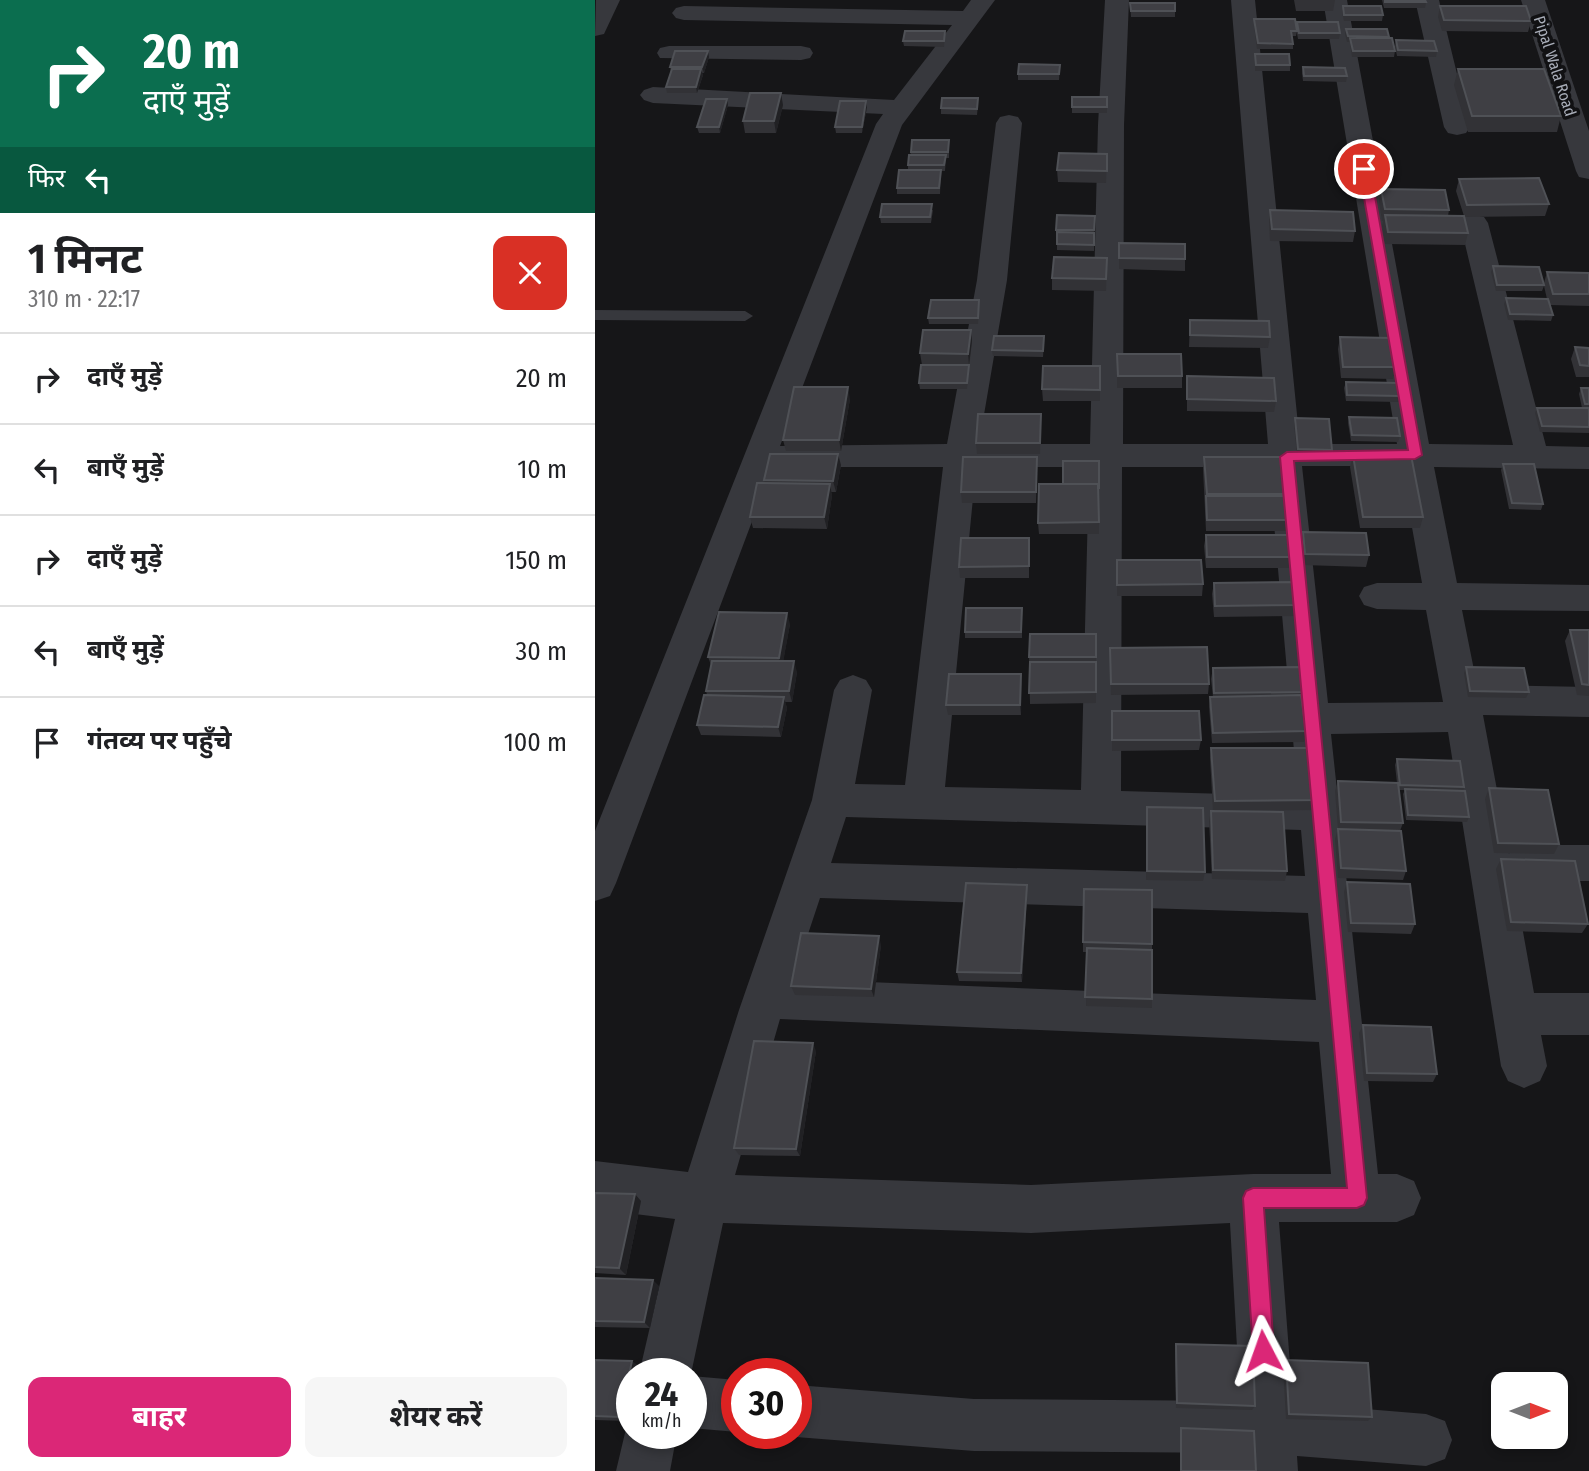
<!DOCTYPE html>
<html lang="hi">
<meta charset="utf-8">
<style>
:root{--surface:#fff;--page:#f6f6f6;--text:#202124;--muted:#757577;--line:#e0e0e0;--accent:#db2777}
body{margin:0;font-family:"Fira Sans Condensed","Noto Sans Devanagari",sans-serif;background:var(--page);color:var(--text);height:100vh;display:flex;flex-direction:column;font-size:26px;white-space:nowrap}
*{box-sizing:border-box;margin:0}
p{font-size:23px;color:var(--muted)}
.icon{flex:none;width:38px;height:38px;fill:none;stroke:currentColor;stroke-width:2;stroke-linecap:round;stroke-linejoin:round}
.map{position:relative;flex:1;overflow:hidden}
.sheet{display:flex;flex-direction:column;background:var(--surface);width:595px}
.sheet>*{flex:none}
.guide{background:#0b6e4f;color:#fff;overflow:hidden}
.needle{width:46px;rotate:90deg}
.buttons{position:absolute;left:896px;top:1372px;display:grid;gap:14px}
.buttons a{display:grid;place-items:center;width:77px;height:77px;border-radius:14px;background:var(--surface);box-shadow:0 4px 10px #0003;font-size:35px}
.speed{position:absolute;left:21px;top:1358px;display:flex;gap:14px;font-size:35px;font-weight:700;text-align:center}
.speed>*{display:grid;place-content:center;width:91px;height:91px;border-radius:50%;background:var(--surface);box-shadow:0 4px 10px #0003;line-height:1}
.speed small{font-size:18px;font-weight:400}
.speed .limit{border:10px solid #d22;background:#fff;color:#111}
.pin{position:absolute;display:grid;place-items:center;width:60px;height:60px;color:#fff;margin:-30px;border:4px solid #fff;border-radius:50%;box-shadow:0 2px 7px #0007}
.me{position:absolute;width:77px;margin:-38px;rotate:356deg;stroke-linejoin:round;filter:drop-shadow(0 0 5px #0008)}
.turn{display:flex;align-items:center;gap:24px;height:147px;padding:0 28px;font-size:32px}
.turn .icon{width:91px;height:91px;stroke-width:2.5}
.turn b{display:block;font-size:49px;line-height:60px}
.then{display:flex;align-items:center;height:66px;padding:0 28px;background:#0003;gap:14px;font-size:26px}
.round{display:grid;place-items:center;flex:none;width:74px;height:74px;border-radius:14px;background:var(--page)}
.headline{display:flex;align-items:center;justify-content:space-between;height:119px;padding:0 28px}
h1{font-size:42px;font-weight:700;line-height:52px}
.primary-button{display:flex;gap:14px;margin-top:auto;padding:14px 28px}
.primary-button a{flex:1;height:80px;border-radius:14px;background:var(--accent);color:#fff;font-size:28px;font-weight:700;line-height:80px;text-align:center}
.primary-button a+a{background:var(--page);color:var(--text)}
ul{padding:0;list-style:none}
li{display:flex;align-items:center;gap:21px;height:91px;padding:0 28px;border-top:2px solid var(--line)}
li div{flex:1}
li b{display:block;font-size:26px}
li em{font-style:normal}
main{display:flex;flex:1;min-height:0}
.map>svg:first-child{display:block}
</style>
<main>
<section class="sheet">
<div class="guide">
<div class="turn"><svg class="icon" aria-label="right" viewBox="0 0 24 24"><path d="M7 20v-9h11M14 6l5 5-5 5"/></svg><div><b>20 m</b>दाएँ मुड़ें</div></div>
<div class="then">फिर<svg class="icon" aria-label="left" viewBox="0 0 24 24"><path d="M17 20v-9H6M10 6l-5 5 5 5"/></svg></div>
</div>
<div class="headline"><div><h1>1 मिनट</h1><p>310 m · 22:17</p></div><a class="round" style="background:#d93025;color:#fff"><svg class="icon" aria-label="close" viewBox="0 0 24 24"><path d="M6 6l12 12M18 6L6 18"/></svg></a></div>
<ul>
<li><svg class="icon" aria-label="right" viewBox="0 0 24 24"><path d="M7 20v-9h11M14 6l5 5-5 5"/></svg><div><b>दाएँ मुड़ें</b></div><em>20 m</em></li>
<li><svg class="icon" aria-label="left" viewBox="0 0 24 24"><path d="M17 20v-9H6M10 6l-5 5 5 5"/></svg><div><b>बाएँ मुड़ें</b></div><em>10 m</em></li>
<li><svg class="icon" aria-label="right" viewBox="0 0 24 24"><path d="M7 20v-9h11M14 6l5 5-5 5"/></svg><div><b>दाएँ मुड़ें</b></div><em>150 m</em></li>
<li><svg class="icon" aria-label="left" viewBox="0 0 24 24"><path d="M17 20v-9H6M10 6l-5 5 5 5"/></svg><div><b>बाएँ मुड़ें</b></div><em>30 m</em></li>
<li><svg class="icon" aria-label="arrive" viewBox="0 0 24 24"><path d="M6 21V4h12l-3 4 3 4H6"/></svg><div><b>गंतव्य पर पहुँचे</b></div><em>100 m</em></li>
</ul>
<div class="primary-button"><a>बाहर</a><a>शेयर करें</a></div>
</section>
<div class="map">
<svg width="994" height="1471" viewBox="0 0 994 1471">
<rect width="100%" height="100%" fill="#161618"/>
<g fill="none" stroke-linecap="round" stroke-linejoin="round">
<path fill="#37383d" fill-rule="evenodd" d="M0 310 150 311 158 316 150 321 0 320Z"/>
<path fill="#37383d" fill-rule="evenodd" d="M1 0H25L9 34 0 36Z
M376 0H400L307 125 185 446 352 444 382 280 401 123 405 117 414 115 423 117 427 123 412 280 384 444H495L503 125 510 0H534L529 125 528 444H673L636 0H660L705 444H802L728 0H752L834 444 918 445 865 223 869 217 879 215 889 217 893 223 951 446 994 447V469L839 467 862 583 994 585V611L867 610 882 685 994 687V717L888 715 914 854 915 850 930 845H994V881H930L918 876 939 993H994V1035H946L952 1066 945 1081 929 1088 913 1081 906 1066 853 732 736 734 783 1174H802L819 1181 826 1198 819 1215 802 1222H684L698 1403 831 1414 850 1421 857 1440 850 1459 831 1466 702 1456 703 1471H649L648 1453 379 1451 201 1437 192 1433H201V1385L379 1399 645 1401 635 1223 436 1233 128 1223 96 1374H44L80 1219 0 1209V1161L93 1172 144 1010 217 800 239 690 245 680 258 675 271 680 277 690 260 784 310 785 348 467H191L179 463 21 883 15 896 0 901V831L281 124 288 114 58 103 49 100 45 95 49 90 58 87 299 100 357 25 89 20 81 18 77 13 81 8 89 6 368 11ZM707 466H806L827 583H782L769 587 764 596 769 605 782 609 831 610 848 702 733 703ZM381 467H494L486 790 350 787ZM527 467H674L703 796 526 791ZM251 817 706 830 710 876 236 863ZM225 898 713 913 721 1000 198 979ZM185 1019 724 1042 736 1174H658L436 1185 140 1175Z
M820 0H844L875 127 871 133 862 135 853 133 849 127Z
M926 0H950L994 131V179L984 177 981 171Z
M74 46H206L215 48 218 53 215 58 206 60 65 58 62 53 65 48Z
M96 1376 142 1380V1432L96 1428Z
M37 1416V1433H82L75 1471H21L30 1433Z"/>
</g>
<path fill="#323236" d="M699 0H740L738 11H701Z
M744 0H830L831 2 830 8H789L787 0Z
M535 3 580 11V17H536Z
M748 6 788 15 787 21H749L747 12Z
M845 6 936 21 933 32 847 31 843 17Z
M659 19 702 31 701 36H697L698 44V49H662L659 25Z
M702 22 745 33 744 39H703L701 28Z
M751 29 794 37 793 38 800 51 799 57H757L755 42H752L750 34Z
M350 31 349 47 309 46 308 41Z
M801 40 842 51 841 57 802 56 800 46Z
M660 54 695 65V71H660Z
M114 57 109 73H107L108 75 102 93H72L71 87 76 72 75 67Z
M465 65 464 80H423V74Z
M708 67 752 76 751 82 708 81 707 73Z
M863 69 966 116 962 132H873L859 85Z
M477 97H512V113H477Z
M271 101 272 107 267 133H241L240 127Z
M383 104 382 115 346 114V108Z
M133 105 125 133H104L102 127Z
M188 105 181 133H150L148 121Z
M354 140V158H351L350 171H346L345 194H302V188L313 170V165L316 152Z
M512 154 511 183 463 182 462 170Z
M864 179 954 204 950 216 869 217 873 233 870 245 790 244 787 226 788 221H787L784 201 786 189 854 210 853 216H869L861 191Z
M338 210 336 223H286L285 217Z
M675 210 760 231 758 242 675 241 674 222Z
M500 216 499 251 462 250V236H461V230Z
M524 243 590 259V271L524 269Z
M512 258 511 291 457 290V278Z
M898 266 949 283 952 272 994 273V306L955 305 958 315 956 321 913 320 909 304 911 298 952 299 949 286 947 291H901L896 272Z
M384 306 383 324H334L333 318Z
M595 320 675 337 673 348 594 347Z
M376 330 377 341 372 389H325L324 383 327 365 325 353Z
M745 337 801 367 798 379 746 378 743 349Z
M449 342 448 357 398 356 397 350Z
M980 347 994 348V377H981L976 359Z
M522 354 587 376V388H522Z
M505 366V401H448L447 389Z
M592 376 681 401 679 412 592 411Z
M751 382 805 396 804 402 751 401 749 388Z
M986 388H994V433L945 432 940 413 942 408H987L984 394Z
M255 399 246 451H191L188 440Z
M446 414 445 454H382L381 443Z
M754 417 805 436 803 442 756 441 753 423Z
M700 418 737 450 736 456 702 455 699 424Z
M758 455 828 517 825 528H765L755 467Z
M609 457 692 494 695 520 693 531H611L608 469Z
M908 464 948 504 946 510 914 509 906 470Z
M246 465 241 492H236L237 495 232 529 158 528 155 517 170 483 169 480Z
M442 469 441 503H367L366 492Z
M504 488V534H444L443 523Z
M708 532 774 555 771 567 708 565 706 543Z
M611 535 695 557 694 568H611L609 546Z
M434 538V578H365L364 567Z
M522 560 608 584 607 596H522Z
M619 583 706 605 704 616 619 617 617 594Z
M427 608V638H370V632Z
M195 624 188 661 202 672 197 702H190L192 708 186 737 106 735 102 725 112 695 111 691 116 665 113 657Z
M975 630H994V696L982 695 970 641Z
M501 634V703L435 704 434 657Z
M515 648 614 684 613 694 516 695Z
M871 667 934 692 931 698 873 697 869 673Z
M618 668 711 692 709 703H708L711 731 709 742 617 743 614 707 615 697H618L616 679Z
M426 674V715H353L351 705Z
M517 711 606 740 604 750 517 751Z
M616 748 722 800 719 810 618 811 615 758Z
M802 759 869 787 868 791 874 817 872 822 811 820 808 794 810 790H804L808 823 805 831 811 871 808 880 743 878 740 839 743 829 740 791 743 781 802 783 800 765Z
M894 788 964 844 959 854 899 853 890 799Z
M552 807 610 872 608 881 551 880Z
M616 811 692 871 690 881 617 879 614 821Z
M906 859 993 924 987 933 912 931 901 869Z
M752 882 820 924 816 934 753 932 749 892Z
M432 885V895L427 982 364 981 362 972Z
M488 942 557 944V1008L491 1006 492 952H488Z
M286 945 279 997 200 995 196 986Z
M768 1025 842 1074 838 1082 769 1081 764 1033Z
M221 1051 205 1156 144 1155 139 1148Z
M0 1193 46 1201 31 1275 0 1273Z
M0 1278 64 1286 55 1328 0 1327Z
M581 1344 660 1406 657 1410 581 1408 580 1349Z
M0 1360 44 1366 42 1374H37V1398L32 1421 0 1420Z
M691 1360 777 1417 773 1421 691 1419 688 1365Z
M586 1428 661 1471H585V1432Z"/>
<path fill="#212124" d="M113 51 114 57 109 73 107 67Z
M106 69 108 75 102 93 101 87Z
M186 93 188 105 181 133 179 121Z
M132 99 133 105 125 133 124 127Z
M271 101 272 107 267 133V127Z
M376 330 377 341 374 365 373 354Z
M253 387 255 399 246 451 244 440Z
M243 454 246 465 241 492 238 481Z
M235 484 237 495 232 529 229 517Z
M192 613 195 624 187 669 184 658Z
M199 661 202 672 197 702 194 691Z
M426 674 427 684 426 715 425 705Z
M189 697 192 708 186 737 183 727Z
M432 885V895L427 982 426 973Z
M284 936 286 945 279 997 276 989Z
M218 1043 221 1051 205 1156 201 1149Z
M40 1194 46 1201 31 1275 24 1268Z
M58 1280 64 1286 55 1328 49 1322Z
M37 1361 44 1366 42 1374H37V1398L32 1421 25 1417Z"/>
<path fill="#3f3f44" stroke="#4f5156" stroke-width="2" d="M790 0H830L831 2H790Z
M535 3H580V11H536Z
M748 6H786L788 15H749Z
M845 6H931L936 21 849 20Z
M659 19H700L702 31H696L698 44 663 43Z
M702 22H743L745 33H704Z
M751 29H792L794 37 753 36Z
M310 31H350L349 41H308Z
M755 38H797L800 51H758Z
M801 40 839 41 842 51 803 50Z
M80 51H113L107 67H75Z
M660 54H694L695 65H661Z
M424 64 465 65 464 74H423Z
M708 67 750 68 752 76H709Z
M77 69H106L101 87H71Z
M863 69H949L966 116H877Z
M155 93H186L179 121H148Z
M477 97H512V107H477Z
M347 98H383L382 109 346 108Z
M111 99H132L124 127H102Z
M245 101H271L267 127H240Z
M317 140H354L353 152H316Z
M464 153 512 154V171L462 170Z
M314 155H351L349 165H313Z
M304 170H346L344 188H302Z
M944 178 954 204 872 205 864 179Z
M786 189 850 190 854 210 790 209Z
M287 204H337L335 217H285Z
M675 210 758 212 760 231 677 229Z
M462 215 500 216 499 230H461Z
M790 215 869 216 873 233 793 232Z
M462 232 499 233V245L462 244Z
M524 243 590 244V259L524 258Z
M459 257 512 258 511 279 457 278Z
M898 266 944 267 949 285H902Z
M952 272 994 273V294H958Z
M911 298 953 299 958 315 915 314Z
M336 300H384L383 318H333Z
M595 320 674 321 675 337 595 335Z
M328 330H376L373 354 325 353Z
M399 336H449L448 351 397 350Z
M745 337 796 338 801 367H748Z
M980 347 994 348V366L985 365Z
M522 354H586L587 376H523Z
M326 365H374L372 383H324Z
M448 366H505V390L447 389Z
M592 376 679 378 681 401 592 399Z
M751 382 803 383 805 396 752 395Z
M199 387H253L244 440H188Z
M986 388H994V404H990Z
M942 408H994V427L947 426Z
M383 414H446L445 443H381Z
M754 417 802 418 805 436 757 435Z
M700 418 734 419 737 450 703 449Z
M175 454H243L238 481 169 480Z
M758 455H816L828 517H768Z
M368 457H442L441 492H366Z
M609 457H687L692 494H612Z
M468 461H504V488H503V484H468Z
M908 464H939L948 504 917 503Z
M162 483 235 484 229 517H155Z
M444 484H503L504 522 443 523Z
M611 496H692L695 520H612Z
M708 532 771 533 774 555 710 554Z
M611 535H693L695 557H612Z
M366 538H434V566L364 567Z
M522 560H606L608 584 522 585Z
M703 582 706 605 620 606 619 583Z
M371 608H427L426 632H370Z
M124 612 192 613 184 658 113 657Z
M975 630H994V685L987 684Z
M435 634H501V657H434Z
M612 647 614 684H516L515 648Z
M117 661H199L194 691H111Z
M435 662H501V692L434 693Z
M708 667 711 692 619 693 618 668Z
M871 667 929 668 934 692 875 691Z
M354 674H426L425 705H351Z
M109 695 189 697 183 727 102 725Z
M706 695 711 731 618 733 615 697Z
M517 711H604L606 740H517Z
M616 748H715L722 800 620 801Z
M802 759 865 761 869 787 805 785Z
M743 781 803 783 808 823 746 822Z
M894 788 953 790 964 844 903 843Z
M810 789 870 791 874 817 813 815Z
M552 807 608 808 610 872 552 871Z
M616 811 688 812 692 871 618 870Z
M743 829 806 831 811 871 746 868Z
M906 859 980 861 993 924 916 922Z
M752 882 815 884 820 924 756 923Z
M371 883 432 885 426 973 362 972Z
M489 889 557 890V944L488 942Z
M206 933 284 936 276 989 196 986Z
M492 948 557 950V999L490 997Z
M768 1025 836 1027 842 1074 772 1073Z
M159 1041 218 1043 201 1149 139 1148Z
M0 1193 40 1194 24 1268 0 1267Z
M0 1278 58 1280 49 1322 0 1321Z
M581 1344 658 1346 660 1406 582 1403Z
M0 1360 37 1361 25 1417 0 1416Z
M691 1360 773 1363 777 1417 694 1414Z
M586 1428 659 1431 661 1471H586Z"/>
<path fill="#db2777" stroke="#8e194d" stroke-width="2" d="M769 166 775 169 827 455 820 459 699 461 772 1198 769 1205 762 1208H669L679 1351 676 1358 668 1362 661 1358 658 1351 648 1198 651 1191 658 1188H752L685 457 692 452 813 450 764 169Z"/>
<g text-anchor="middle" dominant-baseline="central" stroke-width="7" stroke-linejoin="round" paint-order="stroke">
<g font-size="16" fill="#a8adb8" stroke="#111113">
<text transform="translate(960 66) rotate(72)">Pipal Wala Road</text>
</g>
</g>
</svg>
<div class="buttons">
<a><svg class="needle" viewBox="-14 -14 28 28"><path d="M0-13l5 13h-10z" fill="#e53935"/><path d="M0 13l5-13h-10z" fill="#757577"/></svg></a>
</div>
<div class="speed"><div>24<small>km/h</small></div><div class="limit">30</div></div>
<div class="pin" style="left:769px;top:169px;background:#d93025"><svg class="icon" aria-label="arrive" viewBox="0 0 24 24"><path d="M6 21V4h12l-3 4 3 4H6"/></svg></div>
<svg class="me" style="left:668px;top:1351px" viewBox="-20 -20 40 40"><path d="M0-17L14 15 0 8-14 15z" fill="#db2777" stroke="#fff" stroke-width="4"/></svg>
</div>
</main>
